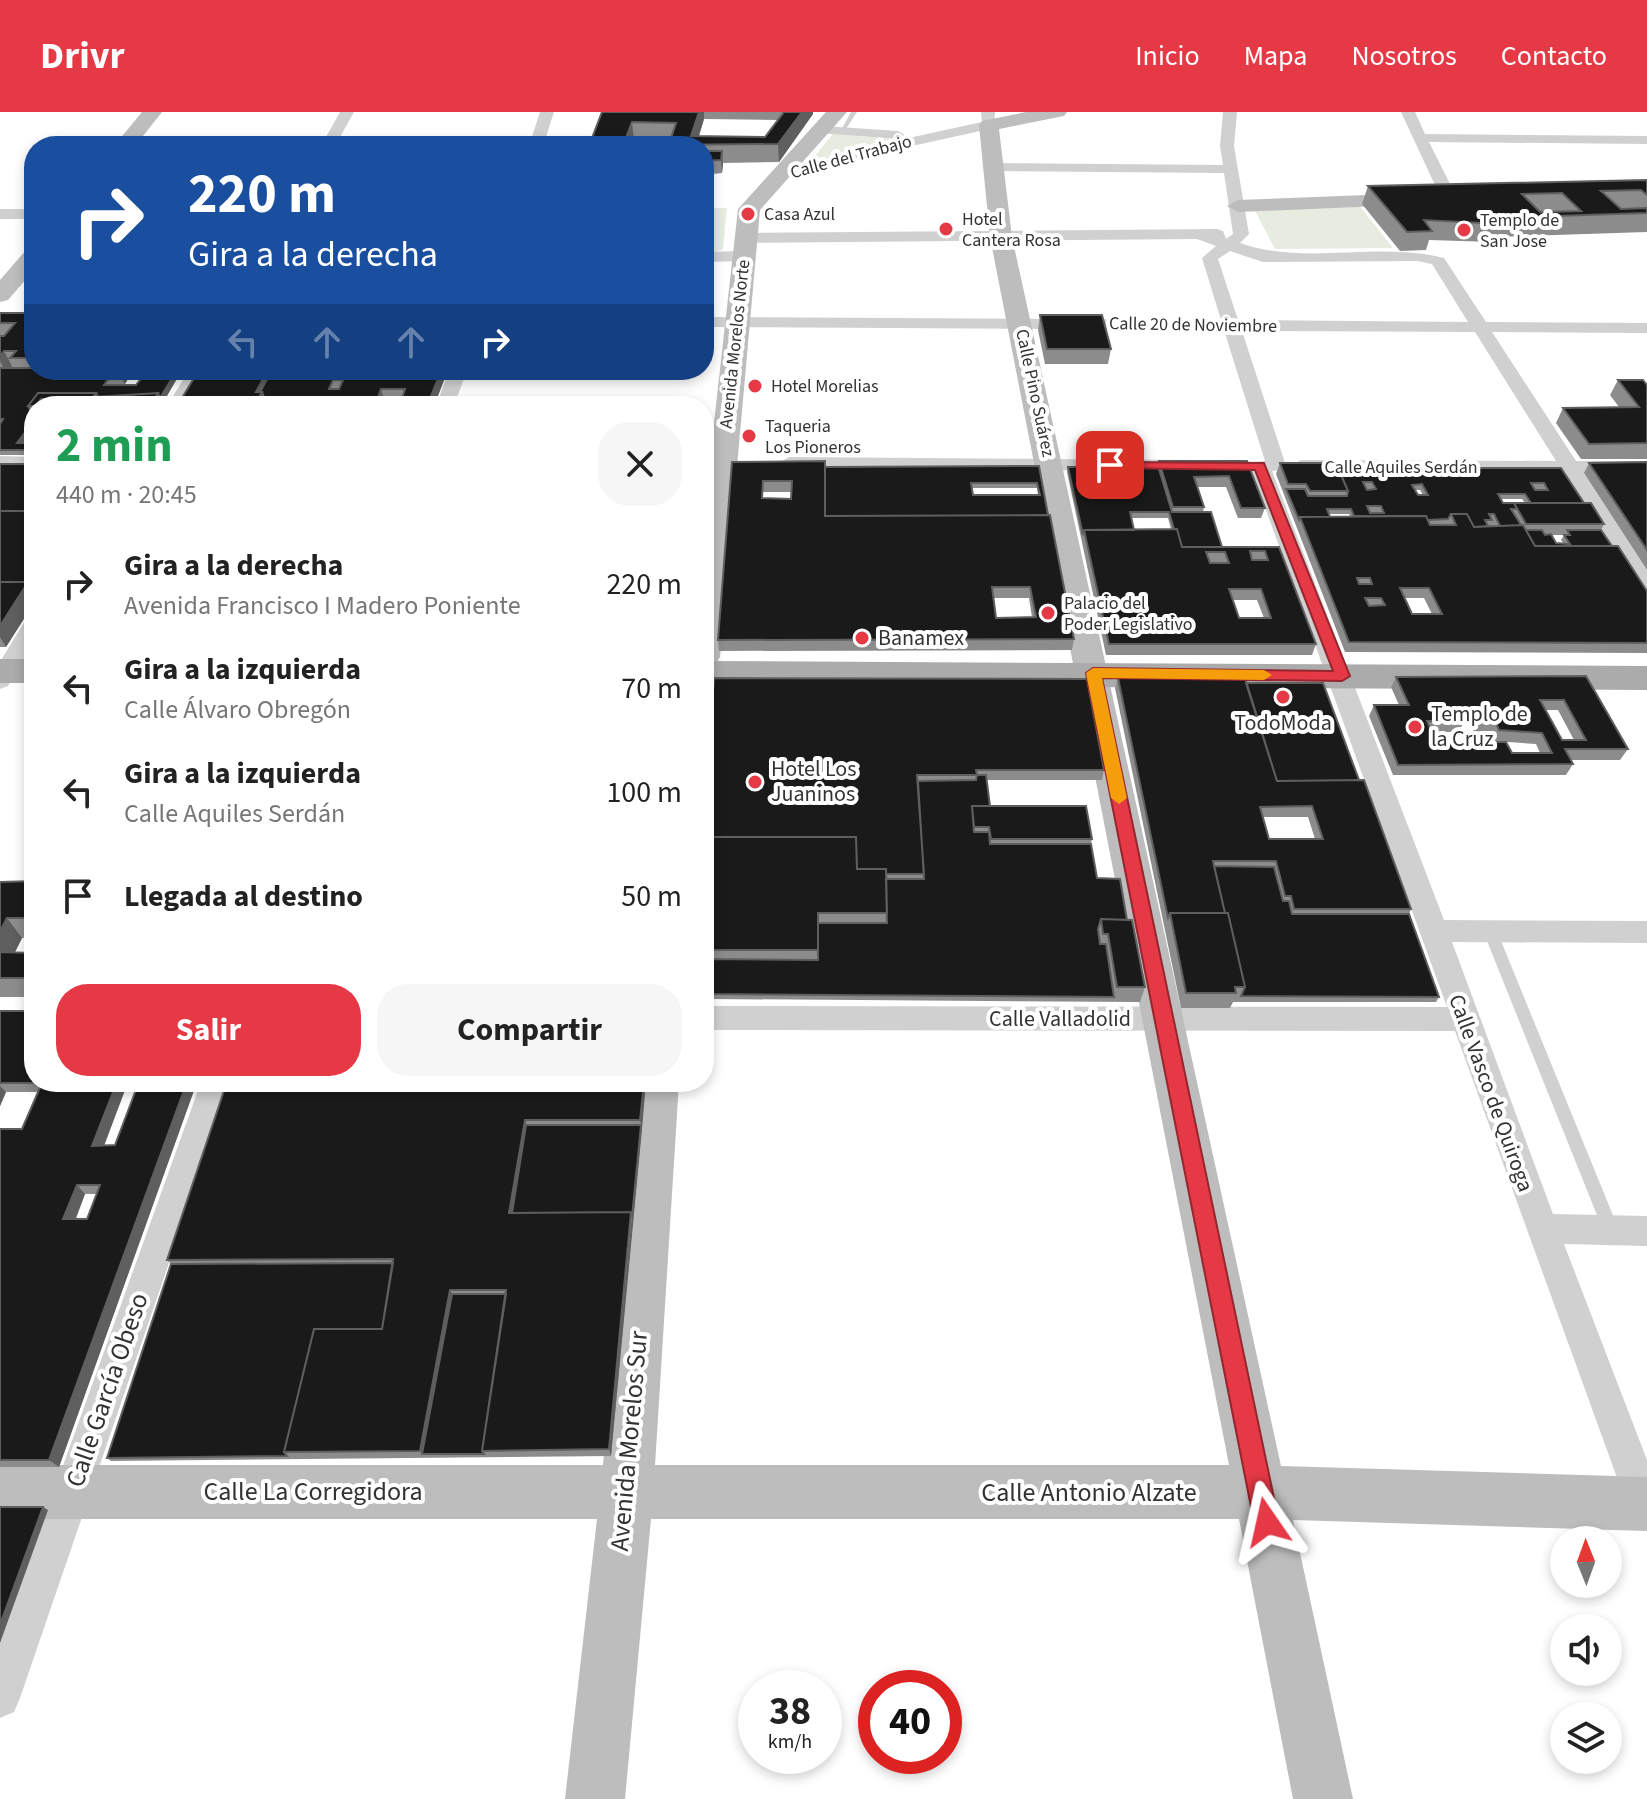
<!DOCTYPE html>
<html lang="es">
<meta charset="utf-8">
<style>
:root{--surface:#fff;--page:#f6f6f6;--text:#222;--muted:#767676;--accent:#e63946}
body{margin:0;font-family:"Source Sans 3",sans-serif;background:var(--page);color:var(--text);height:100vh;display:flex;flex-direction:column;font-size:30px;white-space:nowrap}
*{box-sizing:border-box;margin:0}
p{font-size:26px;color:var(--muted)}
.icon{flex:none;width:44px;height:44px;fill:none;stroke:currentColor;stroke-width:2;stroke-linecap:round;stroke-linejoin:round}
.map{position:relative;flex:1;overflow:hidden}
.panel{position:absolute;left:24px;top:284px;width:690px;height:696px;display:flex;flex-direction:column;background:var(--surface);border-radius:32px;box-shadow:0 4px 12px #0003}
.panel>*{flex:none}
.top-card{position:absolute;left:24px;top:24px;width:690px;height:244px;border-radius:32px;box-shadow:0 4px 12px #0003;background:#1a4fa0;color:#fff;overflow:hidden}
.needle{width:52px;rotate:359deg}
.fabs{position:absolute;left:1550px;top:1414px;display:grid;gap:16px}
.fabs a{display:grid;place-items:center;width:72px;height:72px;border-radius:50%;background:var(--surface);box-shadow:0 4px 12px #0003;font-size:40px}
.speed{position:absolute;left:738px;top:1558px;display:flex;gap:16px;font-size:40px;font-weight:700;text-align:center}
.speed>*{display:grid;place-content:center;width:104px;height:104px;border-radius:50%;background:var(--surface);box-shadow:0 4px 12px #0003;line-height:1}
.speed small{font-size:20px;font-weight:400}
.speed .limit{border:12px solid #d22;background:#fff;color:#111}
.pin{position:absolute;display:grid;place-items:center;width:68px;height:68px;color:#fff;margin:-34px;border-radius:16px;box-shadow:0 4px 12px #0006}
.me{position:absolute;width:88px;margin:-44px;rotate:349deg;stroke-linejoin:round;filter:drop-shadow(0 0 6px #0008)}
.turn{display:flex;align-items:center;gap:28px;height:168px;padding:0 32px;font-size:36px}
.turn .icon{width:104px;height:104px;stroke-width:2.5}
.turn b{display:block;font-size:56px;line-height:68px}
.lanes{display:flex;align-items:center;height:76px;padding:0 32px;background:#0003;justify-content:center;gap:40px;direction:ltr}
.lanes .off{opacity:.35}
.round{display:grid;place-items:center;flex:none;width:84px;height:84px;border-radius:32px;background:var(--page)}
.head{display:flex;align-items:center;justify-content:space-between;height:136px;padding:0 32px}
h1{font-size:48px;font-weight:700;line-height:60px;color:#1e9e55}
.action{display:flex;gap:16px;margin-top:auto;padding:16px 32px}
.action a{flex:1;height:92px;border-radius:32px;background:var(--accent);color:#fff;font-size:32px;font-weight:700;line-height:92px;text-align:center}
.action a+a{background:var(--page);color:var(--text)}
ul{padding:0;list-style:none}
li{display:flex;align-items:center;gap:24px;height:104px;padding:0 32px}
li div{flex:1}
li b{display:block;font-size:30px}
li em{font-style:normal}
header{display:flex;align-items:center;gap:48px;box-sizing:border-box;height:112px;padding:0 40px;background:var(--accent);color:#fff}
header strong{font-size:38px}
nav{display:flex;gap:44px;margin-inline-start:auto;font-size:28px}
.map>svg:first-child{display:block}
</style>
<header>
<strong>Drivr</strong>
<nav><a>Inicio</a><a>Mapa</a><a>Nosotros</a><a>Contacto</a></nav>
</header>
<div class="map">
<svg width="1647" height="1687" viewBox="0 0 1647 1687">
<rect width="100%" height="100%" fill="#fff"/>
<path fill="#e6ecdf" d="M833 22 904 28 809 51Z
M1359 93 1393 136 1275 137 1253 95Z
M704 96H727L723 137 706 143Z"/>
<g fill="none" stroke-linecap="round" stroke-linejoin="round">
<path fill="#d0d0d0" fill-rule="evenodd" d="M851 0H857L844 20H840Z
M1490 814 1495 815 1497 819 1619 1118 1617 1123 1611 1126 1605 1123 1603 1118 1483 819 1485 815Z"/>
<path fill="#d0d0d0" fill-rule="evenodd" d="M340 0H354L335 34H321Z
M540 0H554L543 34H529Z
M981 0H995L994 16 857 46 776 69 769 65 849 39 982 10Z
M1223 0H1237L1234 34 1249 122 1240 131C1304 154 1377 129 1444 146L1486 210 1647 211V221L1492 220 1576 349H1647V361H1584L1647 458V482L1639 480 1564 361 1301 360 1291 354 1301 348 1556 349 1475 220 1242 219 1286 354 1283 358 1272 359 1444 808 1647 809V831L1452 830 1553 1102 1647 1104V1134L1564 1132 1647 1348V1415L1634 1409 1628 1396 1455 919 704 918V894L1447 895 1250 354 1253 350 1265 349 1224 218 704 215V205L1221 208 1202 146 1216 134 1197 127 745 131 737 126 745 121 1217 117 1223 119 1226 127 1233 122 1224 61 992 59 985 55 992 51 1223 53 1220 34ZM1230 139 1263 150 1417 149 1432 152 1468 210 1238 208 1218 147Z
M1401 0H1415L1425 22 1647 24V32L1429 30 1457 86 1449 91 1441 86Z
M823 14 898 19 905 23 898 27 818 21V15Z
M0 97H34V107H0Z
M704 140 744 139 752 144 744 149 704 150Z
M189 258H207L185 294H167Z
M449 258H467L454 294H436Z
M0 344 34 345V357L0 356Z
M789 345 1195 348 1205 354 1195 360 782 355 779 351Z
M34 505V531L8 574 0 577V550L26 507Z
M201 970H231L20 1586 14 1600 0 1606V1529Z"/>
<path fill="#bdbdbd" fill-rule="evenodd" d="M142 0H162L135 34H114Z
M826 0H847L760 98 720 545 716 552 704 556V400L738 97Z
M1026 0H1067L1064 4 999 17 1012 125 1281 1354 1647 1365V1419L1293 1408 1353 1687H1293L1239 1407H651L625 1687H565L597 1407H0V1353H603L635 970H679L655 1353H1229L990 125 979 13 982 9Z
M1418 81 1426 82 1429 87 1426 92 1238 100 1227 94 1238 88Z
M34 136V158L8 188 0 190V168L26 138Z"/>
<path fill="#ababab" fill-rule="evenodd" d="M0 547H34V571H0Z
M704 549 1647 554V578L704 573Z"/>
</g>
<path fill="#8c8c8c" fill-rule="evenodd" d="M602 0H813V2L779 50 723 51 722 61 704 63V34H540L592 26ZM704 7 778 8 765 25 699 24Z
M1647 68V120L1496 125 1493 130 1429 128 1426 138 1400 139 1362 92 1368 74Z
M0 201H34V258H182L161 294H34V317L24 331H34V343H0ZM65 261 82 262 79 265H62ZM129 265H142L136 273 125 272Z
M1040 203 1111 237 1108 252H1045L1038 218Z
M199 258H448L434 294H177ZM388 258H417L416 262H386ZM327 260H344L342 264H325ZM384 287H401L402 294H382Z
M1618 268 1647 273V347H1581L1556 311 1563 296 1619 295 1610 283Z
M1159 349H1247L1265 396 1261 406H1238L1226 375H1197L1204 395 1203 400 1222 435H1279L1316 532 1312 543H1106L1067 360 1068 355 1158 354ZM1131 406H1168L1171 417 1134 418ZM1233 488H1257L1264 506H1239Z
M732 350 825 355 1039 354 1074 527 1072 538 719 539 718 528ZM972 376H1037L1038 383H973ZM763 380H791V387L763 386ZM993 486H1029L1032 505 996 506Z
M1647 350V458L1584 361 1589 351Z
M1280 351 1338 356H1561L1584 391 1604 412 1601 418 1612 434 1647 479V541L1345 540 1276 362ZM1415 378H1420L1423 383H1418ZM1501 387H1522L1525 391H1503ZM1329 402H1349L1350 404 1330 405ZM1551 423H1564L1561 428 1564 432 1556 431ZM1405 486H1424L1432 502H1412Z
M0 352H34V491L6 535H0Z
M1586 564 1628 637 1620 648H1570L1573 652 1566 663H1393L1369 604 1374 593H1399L1391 575 1396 565ZM1546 598H1558L1574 628H1562ZM1463 611H1470L1475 622H1490L1493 629 1536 632 1540 641H1512L1436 630 1432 620H1459Z
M714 566 1104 658 1102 668H987L990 694 1092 727 1091 732 1097 766 1127 808 1145 875 1140 890 710 887 704 882V688Z
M1118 566 1246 571 1359 668 1411 797 1409 802 1439 885 1436 890H1233L1230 896H1181L1115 576ZM1263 705H1308L1315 727H1269Z
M34 769V826H22L15 840 34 841V885H0V770Z
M0 899 128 970 104 1033H115L139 970H197L59 1355H0V1017H22L38 980H6L0 994ZM85 1082H97L87 1107H76Z
M227 970H646L611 1344 111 1349 107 1346 171 1152 167 1148Z"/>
<path fill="#5f5f5f" d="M699 0H704V7L696 33 691 24Z
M802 0H813V2L779 50 778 32Z
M632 10 634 28 626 26Z
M722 39 723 52 722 61 721 48Z
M34 222V239H32L34 242 35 261 27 246V231Z
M4 239 12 254 6 261 0 249V244Z
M61 258H64L65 261 58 270 56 265Z
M177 258H182L161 294H150L158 281Z
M268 258H281L267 294H254L256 280Z
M319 258H326L327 260 320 274 316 264Z
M444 258H448L434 294H430L429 289 439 264Z
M127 260 129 265 125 272 122 267Z
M381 277 384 287 382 294H378L377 289Z
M41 287 45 294H35Z
M34 308V317L20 336 17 331Z
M28 470 34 480V491L6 535 0 525V514Z
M7 806 22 826 5 860 0 854V819Z
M117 970H128L101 1042 92 1034Z
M187 970H197L59 1355 49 1348Z
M644 970H646L642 1017 640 1008Z
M0 974 6 980 0 994Z
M525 1008 528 1018 513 1106 509 1101Z
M641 1013 642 1017 611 1344 609 1337Z
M77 1073 85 1082 72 1115 63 1107Z
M450 1178 454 1186 422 1342 420 1339Z
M43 1395 48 1398 0 1531V1513Z"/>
<path fill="#1a1a1a" stroke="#5f5f5f" stroke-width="2" fill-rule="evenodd" d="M602 0H699L691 24 765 25 784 0H802L778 32 540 34 543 25 592 26ZM632 10 676 11 671 26H626Z
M704 39H722L721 48 704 49Z
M1647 68V83L1641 78 1601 79 1621 97 1647 96V101L1496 106 1501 112 1424 108 1432 119 1407 120 1368 74ZM1562 81 1581 99 1540 100 1522 82Z
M0 201H34V222L27 231H34V239H32L27 246H10L16 239H4L0 244V224H4L15 211H0Z
M1040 203H1102L1111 237H1047Z
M0 256H34V258H61L56 265H79L84 258H177L160 286 158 281 98 285 96 281H38L28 294 31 299H34V308L17 331H34V338H0V312L3 307H0ZM127 260H146L136 273H104L108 267H122Z
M199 258H268L256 280H262L254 294 206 293V294H177Z
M272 258H319L316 264H439L429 289H401L405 277H381L377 289 304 288 301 294H259L264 285 262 280H260ZM333 268H343L339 277H329Z
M345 258H384L383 262H416L417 258H444L440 269 439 264H342Z
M1618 268H1643L1647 273V331L1589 332 1563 296 1639 295Z
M38 281H96L93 285 158 281 150 294H51L57 287H41L36 294H28Z
M306 293 413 294H306Z
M825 349V404L1050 403 1074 527 718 528 732 350ZM763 369H792L791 387 762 386ZM992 475H1030L1036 505 996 506Z
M1159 349H1247L1265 396H1241L1229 364 1194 365 1204 395H1173Z
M1647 350V438L1589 351Z
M1280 351H1336L1348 379H1310L1306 372H1288Z
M0 352H34V399H0Z
M1039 354 1048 403 825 404V355ZM971 371H1037L1040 383H973Z
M1158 354 1172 400H1211L1222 435H1182L1177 417H1174L1169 400H1130L1134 418H1084L1083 423 1068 355Z
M1338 356H1561L1584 391H1531L1525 382H1498L1503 391H1514L1517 397H1511L1521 413 1500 414 1494 402H1489L1492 408H1485L1488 414 1474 415 1467 402H1451L1448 407 1428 408 1426 404H1354L1351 397H1327L1330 405H1300L1299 408 1286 377H1305L1308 384H1347L1348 379ZM1363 370H1372L1376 377 1367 378ZM1531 371H1544L1548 378H1535ZM1422 372 1428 383H1418L1412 373ZM1367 394H1381L1384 401H1370Z
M1514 391H1591L1604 412H1526Z
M0 399H34V470L31 475 28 470H0Z
M1451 402H1467L1474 415 1523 413 1535 434H1618L1647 479V531L1349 530 1300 405 1426 404 1430 413H1456ZM1357 466H1370L1372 472H1359ZM1400 476H1429L1442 502H1412ZM1365 486H1381L1385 493 1369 494Z
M1177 417 1182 435H1279L1316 532H1109L1084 418ZM1250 439H1265L1268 448H1252ZM1206 440H1225L1229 451H1210ZM1229 477H1261L1271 506H1239Z
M1526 418H1542L1545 423 1551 422 1556 431 1570 432 1564 423H1570L1567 418H1601L1612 434H1535Z
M0 470H28L0 514Z
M1586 564 1628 637H1565L1573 652 1398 653 1374 593H1409L1396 565ZM1540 588H1564L1586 628H1562ZM1460 600 1476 601 1481 611H1496L1499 618 1542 621 1552 641H1512L1506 630H1436L1427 609H1464Z
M714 566 1087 567 1104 658H976L977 663H917L924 762H886V757H857L856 725H704V688Z
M1118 566H1245L1277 669 1364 668 1411 797H1294L1291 784H1285L1276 749H1213L1225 801H1170L1168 806ZM1312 694 1323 727H1269L1260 695Z
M1246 571H1323L1359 668 1277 669Z
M977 663H986L990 694H972L974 720H989L990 732H1091L1097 766 1120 767 1127 808 1101 807 1098 817 1100 832H1106L1114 885 709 882 704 877V847L818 848V811H887L886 767H924L918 669 976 668Z
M972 694H1086L1092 727H991L989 715H974Z
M704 725H856L857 757H886L887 801H818V838H704Z
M1214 754 1274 755 1283 789H1289L1292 802H1409L1439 885 1241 884 1245 875 1228 801H1225Z
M34 769V806H7L0 819V770Z
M1170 801H1228L1245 875H1235L1236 881H1186Z
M1101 807 1132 808 1145 875H1117L1108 822H1103Z
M0 840 34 841V866H0Z
M0 899H34V970H117L92 1034 115 1033 139 970H187L49 1348H0V1017H22L42 971H0ZM77 1073H100L87 1107H63Z
M227 970H644L640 1008H525L509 1101 631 1100 609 1337 482 1339 506 1178H450L420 1339 284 1340 314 1217H382L393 1147 167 1148Z
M526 1013H641L632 1105 631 1100 512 1101Z
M393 1151 382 1217H314L284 1340 287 1344 107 1346 171 1152Z
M452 1182H506L482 1339 484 1342H422Z
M0 1395H43L0 1513Z"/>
<path fill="#e63946" stroke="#96252e" stroke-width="2" d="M1110 350 1264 351 1350 564 1342 569 1102 566 1279 1410 1275 1419 1267 1423 1258 1419 1254 1410 1086 561 1093 556 1333 559 1255 358 1105 356 1104 353Z"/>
<path fill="#f59e0b" d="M1093 556 1264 558 1272 563 1264 568 1102 566 1127 686 1119 692 1111 686 1086 561Z"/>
<g fill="#e63946" stroke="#fff" stroke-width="3">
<circle cx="748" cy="102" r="8"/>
<circle cx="946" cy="117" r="8"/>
<circle cx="1464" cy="118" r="8"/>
<circle cx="755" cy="274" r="8"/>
<circle cx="749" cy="324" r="8"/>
<circle cx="1048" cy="501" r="8"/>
<circle cx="862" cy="526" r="8"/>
<circle cx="1283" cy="585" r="8"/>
<circle cx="1415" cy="615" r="8"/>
<circle cx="755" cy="670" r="8"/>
</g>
<g text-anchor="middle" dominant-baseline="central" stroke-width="8" stroke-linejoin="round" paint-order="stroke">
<g font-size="18" fill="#333" stroke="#fff">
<text transform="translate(851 45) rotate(-15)">Calle del Trabajo</text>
<text transform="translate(1193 213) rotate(1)">Calle 20 de Noviembre</text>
<text transform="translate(735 232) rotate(-84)">Avenida Morelos Norte</text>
<text transform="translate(1035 281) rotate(78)">Calle Pino Suárez</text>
<text x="1401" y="355">Calle Aquiles Serdán</text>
</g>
<g font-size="18" fill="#333" stroke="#fff" text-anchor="start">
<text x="764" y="102">Casa Azul</text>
<text x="962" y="107">Hotel<tspan x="962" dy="21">Cantera Rosa</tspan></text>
<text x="1480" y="108">Templo de<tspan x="1480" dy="21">San Jose</tspan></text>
<text x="771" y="274">Hotel Morelias</text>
<text x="765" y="314">Taqueria<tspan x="765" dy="21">Los Pioneros</tspan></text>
<text x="1064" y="491">Palacio del<tspan x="1064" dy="21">Poder Legislativo</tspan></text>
</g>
<g font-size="22" fill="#333" stroke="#fff" text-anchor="start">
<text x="878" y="526">Banamex</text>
<text x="1431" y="602">Templo de<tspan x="1431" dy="25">la Cruz</tspan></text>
<text x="1283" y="611" text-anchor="middle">TodoModa</text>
<text x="771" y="657">Hotel Los<tspan x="771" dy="25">Juaninos</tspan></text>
</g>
<g font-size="22" fill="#333" stroke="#fff">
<text x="1060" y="907">Calle Valladolid</text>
<text transform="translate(1491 981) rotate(70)">Calle Vasco de Quiroga</text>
</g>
<g font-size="26" fill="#333" stroke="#fff">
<text transform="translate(107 1278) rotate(-71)">Calle García Obeso</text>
<text transform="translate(629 1329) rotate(-85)">Avenida Morelos Sur</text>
<text x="313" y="1379">Calle La Corregidora</text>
<text x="1089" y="1380">Calle Antonio Alzate</text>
</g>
</g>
</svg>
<div class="fabs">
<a><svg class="needle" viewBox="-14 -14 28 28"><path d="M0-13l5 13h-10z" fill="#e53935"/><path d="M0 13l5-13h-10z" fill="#767676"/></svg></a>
<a><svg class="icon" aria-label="sound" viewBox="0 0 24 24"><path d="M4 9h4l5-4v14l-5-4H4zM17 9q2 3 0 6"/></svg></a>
<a><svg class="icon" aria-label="layers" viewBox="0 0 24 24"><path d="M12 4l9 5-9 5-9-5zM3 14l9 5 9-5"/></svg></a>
</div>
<div class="speed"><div>38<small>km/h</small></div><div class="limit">40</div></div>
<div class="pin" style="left:1110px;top:353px;background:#d93025"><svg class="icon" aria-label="arrive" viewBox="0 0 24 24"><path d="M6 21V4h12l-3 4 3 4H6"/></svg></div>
<svg class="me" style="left:1267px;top:1410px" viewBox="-20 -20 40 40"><path d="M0-17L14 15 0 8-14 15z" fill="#e63946" stroke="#fff" stroke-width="4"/></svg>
<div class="top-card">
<div class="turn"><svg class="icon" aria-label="right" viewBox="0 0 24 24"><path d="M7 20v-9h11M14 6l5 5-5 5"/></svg><div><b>220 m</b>Gira a la derecha</div></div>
<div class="lanes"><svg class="icon off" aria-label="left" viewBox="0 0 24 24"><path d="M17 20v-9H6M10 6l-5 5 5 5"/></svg><svg class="icon off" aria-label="ahead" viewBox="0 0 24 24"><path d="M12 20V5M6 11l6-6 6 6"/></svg><svg class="icon off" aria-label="ahead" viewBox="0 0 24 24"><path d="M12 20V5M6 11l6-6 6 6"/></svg><svg class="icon" aria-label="right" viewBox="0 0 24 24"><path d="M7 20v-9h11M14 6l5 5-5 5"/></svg></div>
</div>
<section class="panel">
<div class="head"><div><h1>2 min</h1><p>440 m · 20:45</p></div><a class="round"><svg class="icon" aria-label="close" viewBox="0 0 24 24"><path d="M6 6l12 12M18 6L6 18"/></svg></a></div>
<ul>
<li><svg class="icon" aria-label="right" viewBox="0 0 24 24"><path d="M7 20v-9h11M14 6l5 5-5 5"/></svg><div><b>Gira a la derecha</b><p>Avenida Francisco I Madero Poniente</p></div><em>220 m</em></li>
<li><svg class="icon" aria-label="left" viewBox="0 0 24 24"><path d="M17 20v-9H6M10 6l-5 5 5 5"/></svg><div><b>Gira a la izquierda</b><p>Calle Álvaro Obregón</p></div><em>70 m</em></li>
<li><svg class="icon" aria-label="left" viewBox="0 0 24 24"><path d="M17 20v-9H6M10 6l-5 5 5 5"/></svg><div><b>Gira a la izquierda</b><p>Calle Aquiles Serdán</p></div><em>100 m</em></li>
<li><svg class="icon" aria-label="arrive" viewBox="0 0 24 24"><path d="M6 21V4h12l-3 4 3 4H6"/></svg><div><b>Llegada al destino</b></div><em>50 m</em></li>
</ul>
<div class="action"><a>Salir</a><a>Compartir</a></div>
</section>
</div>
